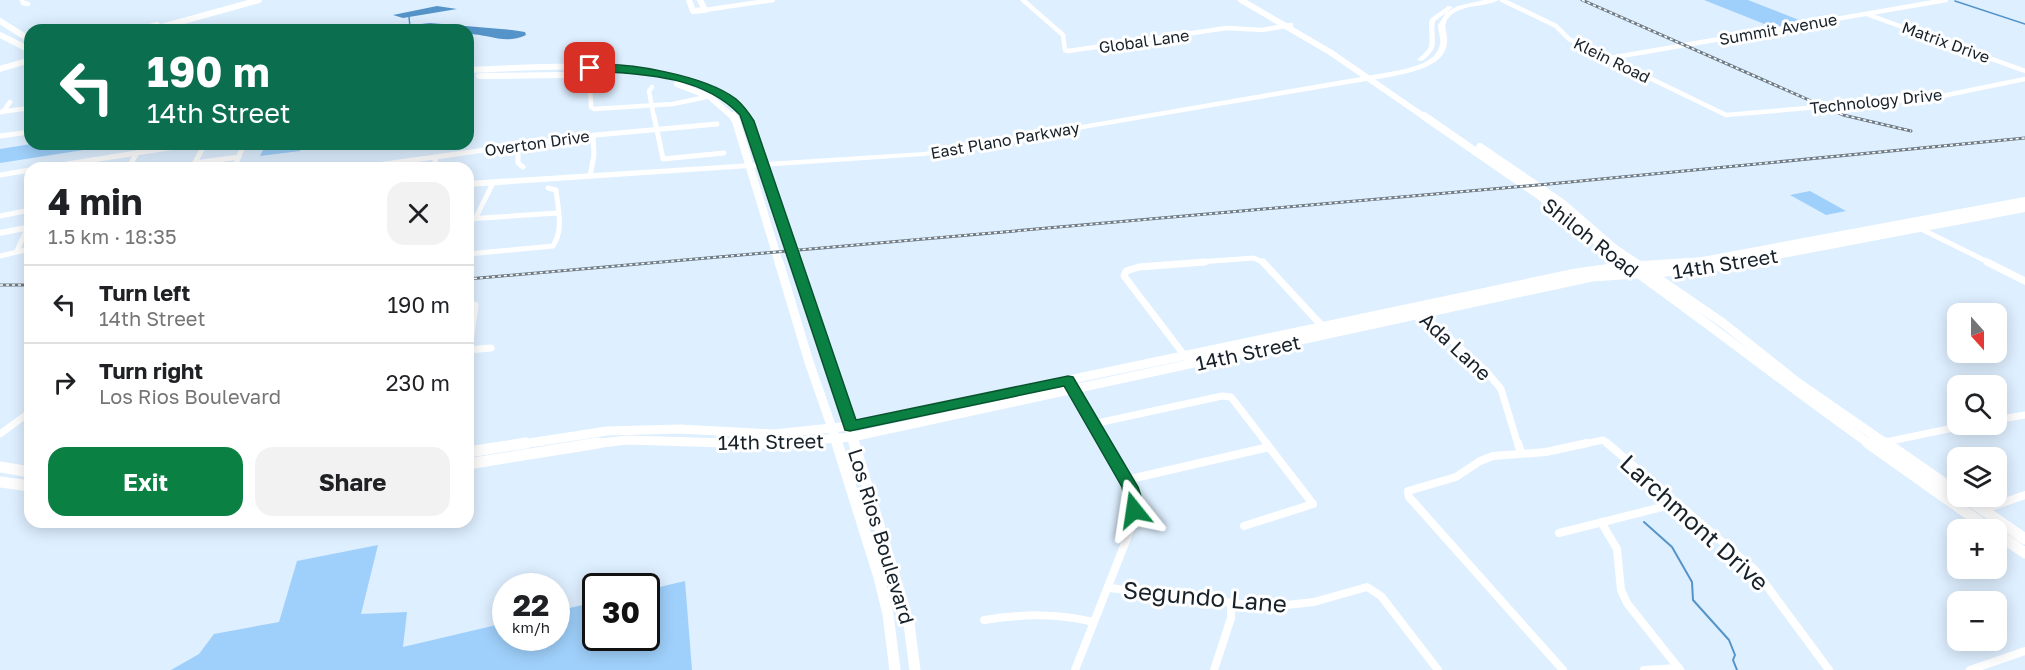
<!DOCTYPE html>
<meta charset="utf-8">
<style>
:root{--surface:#fff;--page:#f2f2f2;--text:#202124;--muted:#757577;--line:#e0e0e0;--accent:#0b8043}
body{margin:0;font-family:"Golos Text",sans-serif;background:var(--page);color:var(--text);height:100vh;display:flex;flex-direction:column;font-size:22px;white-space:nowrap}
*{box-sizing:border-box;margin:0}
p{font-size:20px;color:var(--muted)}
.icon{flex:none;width:33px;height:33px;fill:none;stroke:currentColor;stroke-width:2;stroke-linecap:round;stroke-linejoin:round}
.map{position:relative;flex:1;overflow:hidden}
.side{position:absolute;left:24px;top:162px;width:450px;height:366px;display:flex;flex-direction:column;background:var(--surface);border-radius:18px;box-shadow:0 3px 15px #0003}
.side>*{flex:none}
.banner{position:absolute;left:24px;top:24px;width:450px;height:126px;border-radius:18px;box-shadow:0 3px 15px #0003;background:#0b6e4f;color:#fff;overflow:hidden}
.needle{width:39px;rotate:159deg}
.buttons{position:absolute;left:1947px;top:303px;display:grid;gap:12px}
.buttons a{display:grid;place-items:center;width:60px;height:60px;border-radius:12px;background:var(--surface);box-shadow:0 3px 15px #0003;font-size:30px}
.speed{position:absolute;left:492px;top:573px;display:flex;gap:12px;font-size:30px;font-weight:700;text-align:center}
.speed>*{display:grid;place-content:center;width:78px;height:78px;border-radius:50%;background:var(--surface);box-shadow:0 3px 15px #0003;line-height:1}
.speed small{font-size:15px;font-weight:400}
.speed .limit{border:3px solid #111;border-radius:9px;background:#fff;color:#111}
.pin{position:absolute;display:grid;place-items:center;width:51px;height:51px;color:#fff;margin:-26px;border-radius:12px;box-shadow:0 3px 9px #0006}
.me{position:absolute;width:66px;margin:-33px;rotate:345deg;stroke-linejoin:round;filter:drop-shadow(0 0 4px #0008)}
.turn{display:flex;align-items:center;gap:21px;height:126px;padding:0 24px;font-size:27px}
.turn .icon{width:78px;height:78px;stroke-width:2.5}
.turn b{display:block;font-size:42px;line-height:51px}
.round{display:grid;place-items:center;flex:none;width:63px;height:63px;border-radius:18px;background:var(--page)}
.overview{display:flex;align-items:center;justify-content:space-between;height:102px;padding:0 24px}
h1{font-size:36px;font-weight:700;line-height:45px}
.button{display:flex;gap:12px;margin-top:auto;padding:12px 24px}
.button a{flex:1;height:69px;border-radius:18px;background:var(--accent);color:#fff;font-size:24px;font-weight:700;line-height:69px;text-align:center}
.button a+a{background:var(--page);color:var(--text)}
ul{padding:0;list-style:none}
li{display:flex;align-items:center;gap:18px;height:78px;padding:0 24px;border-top:2px solid var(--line)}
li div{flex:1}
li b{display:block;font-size:22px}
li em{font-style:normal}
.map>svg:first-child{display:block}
</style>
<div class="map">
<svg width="2025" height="670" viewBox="0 0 2025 670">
<rect width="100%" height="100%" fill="#deefff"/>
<path fill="#9fd0fb" d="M1704 0H1748L1809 24 1777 29Z
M31 144H122L0 163V149Z
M266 144H303L300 151 260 156Z
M1810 191 1846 211 1826 215 1790 195Z
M378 545 361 614 407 612 403 647 505 623 506 638H556L557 611 595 602 596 638H646L647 590 685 581 692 670H171L199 654 214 634 279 622 297 561Z"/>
<path fill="#5594c9" d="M437 6 457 9 403 18 393 15Z
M430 23 512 30 525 32 526 35C505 45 489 34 468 34V30H404L412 25Z"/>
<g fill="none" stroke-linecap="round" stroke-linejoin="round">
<path stroke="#5594c9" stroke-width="1.5" d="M1955 1 2025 24
M409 17 410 27"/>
<path stroke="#5594c9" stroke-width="2" d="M1644 522 1672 547 1692 582 1693 600 1729 640 1735 655 1733 660 1737 670"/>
<path stroke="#fff" stroke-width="4.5" d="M22 0 23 3 28 4
M1023 0 1063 35 1065 50 1068 51 1227 28 1262 30 1291 25
M1502 0 1556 26 1569 39 1726 115 1937 97 2025 79
M705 10 773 0
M1869 15 2025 71
M242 30 262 27 264 30
M1610 58 1946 0
M592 81 590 84 591 107 594 109 673 104 720 94
M652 87 649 91 654 118
M0 112 30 108
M3 112 10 102"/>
<path stroke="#fff" stroke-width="5" d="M654 116 663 159 724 153
M0 136 30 132
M518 146V163L523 167
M195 163 239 157
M42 168 193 144
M128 168 137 153
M192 168 205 144
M234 168 244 144
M356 168 585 136 717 124
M433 168 436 158
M0 175 30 170
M590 176 594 155 593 136
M0 216 30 210
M468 219 557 213
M475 219 493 183
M1919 228 1990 263
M17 251 30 222
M468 254 553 246C564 229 558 209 556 190L548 188
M0 256 30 249
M1185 263 1254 258 1264 263"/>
<path stroke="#fff" stroke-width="7" d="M1263 262 1324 328
M1987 262 2025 281
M468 303 475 305 469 350
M1419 311 1486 371 1501 389 1518 445
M468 350 491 348
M1191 364 1124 276 1126 271 1139 267 1205 262
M1070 386 1104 445
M1996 420 2025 415
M1093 424 1222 396 1231 397 1268 445
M0 434 30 412
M1886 442 1972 424
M1580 445 1603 440 1609 445"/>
<path stroke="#fff" stroke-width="8" d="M1518 443 1521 453
M1607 443 1755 570 1829 670
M1126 480 1269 447
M1982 510 2025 495
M1601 522 1617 549 1621 590 1627 603 1680 670
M1244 526 1313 504 1266 443
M1559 533 1678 503
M1110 588 1267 607 1314 602 1367 587 1381 596 1438 670
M984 620C1022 614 1056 613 1094 622
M1075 670 1133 523 1134 498 1103 443
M1214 670 1231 618V603
M1563 670 1409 497 1408 491 1456 477 1480 461 1493 456 1546 452 1587 443
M1644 670 1679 668
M1970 670 2025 651"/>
<path stroke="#fff" stroke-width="6" d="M689 0 693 11 705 10 700 0
M1241 0 1330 52 1426 118
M0 21 30 40
M140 30 157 25
M151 30 259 0
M0 35 30 50
M0 69 30 60
M468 70C547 67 646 57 719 93 728 98 736 106 744 113L746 118
M479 76 565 75
M677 84 710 97 734 118"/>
<path stroke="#fff" stroke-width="8" d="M733 116 736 121 779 263
M745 116 796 263
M1424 116 1540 196 1624 263
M1480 147 1562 203 1614 248 1636 263
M1676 263 1697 262 2025 201
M1735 263 2025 208"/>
<path stroke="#fff" stroke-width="9" d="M779 262 809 362 838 445
M795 262 855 445
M1622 262C1706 321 1786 385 1871 445
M1634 262 1723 323 1797 382 1888 445
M516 445 607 431 680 429 774 434 850 426 1576 273 1619 267 1698 262
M585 445 627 440 759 444 852 437 1592 277 1696 270 1743 262"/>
<path stroke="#fff" stroke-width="11" d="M743 443H768
M837 443 879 577 888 614 895 670
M854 443 909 624 915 670
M1868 443 1991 530
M1886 443 1958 493
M468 452 526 443
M468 464 598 443
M0 467 30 472
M0 482 30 486
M1963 496 2025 539
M1996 533 2025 553"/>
<path fill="#fff" fill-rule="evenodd" d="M1484 0H1499C1484 8 1464 3 1450 16 1441 25 1448 32 1447 42 1446 67 1408 73 1390 77L924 156 468 187V181L924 152 1390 72C1406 69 1437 64 1440 44 1441 38 1438 31 1438 25L1446 13 1435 21C1432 41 1442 46 1422 61L1417 60C1420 57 1425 53 1428 49 1432 41 1427 28 1430 19L1448 6 1453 7 1447 12 1458 6Z
M30 224V230L0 236V230Z"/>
<defs>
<path id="rail" d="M1582 0 1843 115 1911 131
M468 279 1549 184 2025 138
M0 285H30"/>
</defs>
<use href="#rail" stroke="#6e7c88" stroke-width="3"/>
<use href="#rail" stroke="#fff" stroke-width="1.5" stroke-dasharray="3" stroke-linecap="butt"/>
</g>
<path fill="#0b8043" stroke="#07532c" stroke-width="1.5" d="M587 66C624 60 706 76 736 99 743 105 749 113 754 121L856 420 1068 376 1073 377 1138 487C1141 496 1145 505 1140 514H1128L1122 487 1064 386 850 431 845 430 740 115C702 75 642 74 590 71L587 70Z"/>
<g text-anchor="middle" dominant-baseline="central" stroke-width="6" stroke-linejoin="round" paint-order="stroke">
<g font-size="16" fill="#17212a" stroke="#fff">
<text transform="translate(1778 29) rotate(-10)">Summit Avenue</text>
<text transform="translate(1144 41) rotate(-8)">Global Lane</text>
<text transform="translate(1946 42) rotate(20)">Matrix Drive</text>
<text transform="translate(1612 60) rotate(26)">Klein Road</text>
<text transform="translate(1876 101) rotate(-6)">Technology Drive</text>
<text transform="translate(1005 140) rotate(-10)">East Plano Parkway</text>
<text transform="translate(537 143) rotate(-8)">Overton Drive</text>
</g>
<g font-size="20" fill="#17212a" stroke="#fff">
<text transform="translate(1591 237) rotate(38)">Shiloh Road</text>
<text transform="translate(1725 263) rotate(-9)">14th Street</text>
<text transform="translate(1456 346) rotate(43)">Ada Lane</text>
<text transform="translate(1248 352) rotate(-12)">14th Street</text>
<text transform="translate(771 441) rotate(-1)">14th Street</text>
<text transform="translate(882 536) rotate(73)">Los Rios Boulevard</text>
</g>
<g font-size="24" fill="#17212a" stroke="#fff">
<text transform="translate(1695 522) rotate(42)">Larchmont Drive</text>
<text transform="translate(1205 596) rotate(5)">Segundo Lane</text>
</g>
</g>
</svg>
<div class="buttons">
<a><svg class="needle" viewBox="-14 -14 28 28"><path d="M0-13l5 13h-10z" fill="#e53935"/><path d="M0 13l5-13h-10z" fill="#757577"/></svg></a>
<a><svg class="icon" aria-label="search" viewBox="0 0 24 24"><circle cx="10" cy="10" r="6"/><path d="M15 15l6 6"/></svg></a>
<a><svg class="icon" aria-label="layers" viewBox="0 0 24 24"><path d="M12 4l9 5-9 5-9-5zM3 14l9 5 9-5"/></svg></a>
<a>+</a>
<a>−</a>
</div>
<div class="speed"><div>22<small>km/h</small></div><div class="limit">30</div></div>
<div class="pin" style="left:590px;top:68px;background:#d93025"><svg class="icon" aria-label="arrive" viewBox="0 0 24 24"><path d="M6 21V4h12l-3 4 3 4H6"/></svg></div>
<svg class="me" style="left:1134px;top:510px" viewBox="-20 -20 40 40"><path d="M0-17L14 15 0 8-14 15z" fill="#0b8043" stroke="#fff" stroke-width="4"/></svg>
<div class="banner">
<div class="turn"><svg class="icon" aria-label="left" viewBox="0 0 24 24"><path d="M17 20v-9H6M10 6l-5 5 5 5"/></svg><div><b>190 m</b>14th Street</div></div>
</div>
<section class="side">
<div class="overview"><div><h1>4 min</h1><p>1.5 km · 18:35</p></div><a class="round"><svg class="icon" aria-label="close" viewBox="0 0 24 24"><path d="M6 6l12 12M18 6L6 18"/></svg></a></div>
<ul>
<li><svg class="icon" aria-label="left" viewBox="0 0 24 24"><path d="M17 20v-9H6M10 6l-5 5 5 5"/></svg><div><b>Turn left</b><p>14th Street</p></div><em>190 m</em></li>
<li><svg class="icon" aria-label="right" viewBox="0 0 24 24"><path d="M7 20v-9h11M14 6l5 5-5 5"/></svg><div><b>Turn right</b><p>Los Rios Boulevard</p></div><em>230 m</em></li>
</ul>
<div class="button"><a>Exit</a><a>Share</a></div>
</section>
</div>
